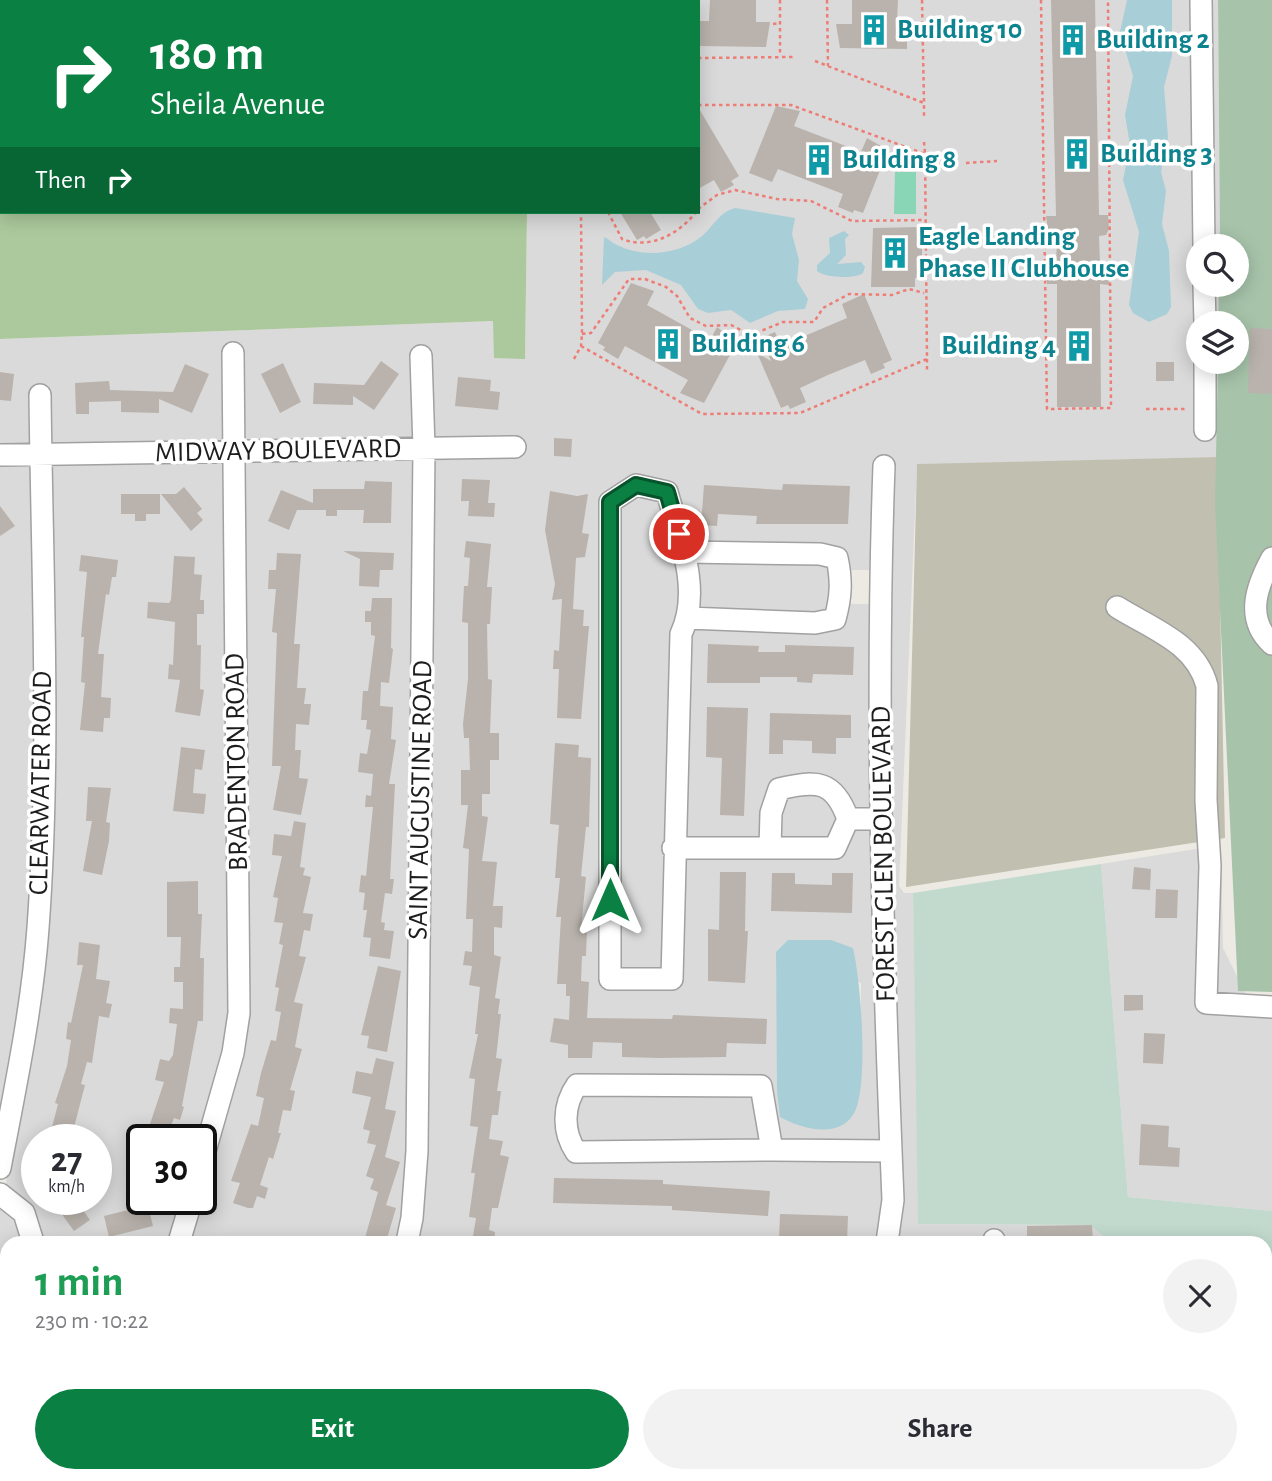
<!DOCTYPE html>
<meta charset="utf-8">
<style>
:root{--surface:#fff;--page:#f2f2f3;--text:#2b2b33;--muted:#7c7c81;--accent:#0b8043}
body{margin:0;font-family:"Alegreya Sans",sans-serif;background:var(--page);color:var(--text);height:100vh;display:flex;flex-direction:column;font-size:26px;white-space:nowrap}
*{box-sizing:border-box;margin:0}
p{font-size:23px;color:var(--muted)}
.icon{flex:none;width:38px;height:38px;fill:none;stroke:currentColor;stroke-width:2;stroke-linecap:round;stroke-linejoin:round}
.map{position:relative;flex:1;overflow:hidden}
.panel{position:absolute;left:0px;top:1236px;width:1272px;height:247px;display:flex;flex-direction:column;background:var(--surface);border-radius:21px 21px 0 0;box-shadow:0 4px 18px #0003}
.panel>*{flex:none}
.banner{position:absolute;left:0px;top:0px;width:700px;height:214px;box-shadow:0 4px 18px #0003;background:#0b8043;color:#fff;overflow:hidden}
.buttons{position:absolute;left:1186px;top:234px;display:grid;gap:14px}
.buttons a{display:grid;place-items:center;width:63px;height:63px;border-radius:50%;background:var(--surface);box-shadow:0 4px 18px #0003;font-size:35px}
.speed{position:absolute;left:21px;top:1124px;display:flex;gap:14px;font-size:35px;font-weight:700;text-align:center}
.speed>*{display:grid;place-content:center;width:91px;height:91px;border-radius:50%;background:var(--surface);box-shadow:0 4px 18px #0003;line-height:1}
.speed small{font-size:18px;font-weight:400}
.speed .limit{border:4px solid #111;border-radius:10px;background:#fff;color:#111}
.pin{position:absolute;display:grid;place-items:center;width:60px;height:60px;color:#fff;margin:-30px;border:4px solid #fff;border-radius:50%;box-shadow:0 2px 7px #0007}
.me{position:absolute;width:77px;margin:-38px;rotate:0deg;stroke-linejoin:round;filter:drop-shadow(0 0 5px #0008)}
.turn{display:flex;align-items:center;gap:24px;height:147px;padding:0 35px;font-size:32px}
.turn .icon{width:91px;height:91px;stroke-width:2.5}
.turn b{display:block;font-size:49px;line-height:60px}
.then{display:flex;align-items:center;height:66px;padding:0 35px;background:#0003;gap:14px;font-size:26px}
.round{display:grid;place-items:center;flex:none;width:74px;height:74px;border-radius:37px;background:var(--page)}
.head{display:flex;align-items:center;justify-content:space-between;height:119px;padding:0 35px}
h1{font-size:42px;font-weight:700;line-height:52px;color:#1e9e55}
.primary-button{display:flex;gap:14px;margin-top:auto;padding:14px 35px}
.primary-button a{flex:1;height:80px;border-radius:42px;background:var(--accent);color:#fff;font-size:28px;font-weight:700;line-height:80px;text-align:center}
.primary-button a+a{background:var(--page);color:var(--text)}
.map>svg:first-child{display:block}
</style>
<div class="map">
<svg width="1272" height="1481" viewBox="0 0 1272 1481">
<rect width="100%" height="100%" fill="#edeae4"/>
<path fill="#dbdada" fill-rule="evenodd" d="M529 0H1218L1220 247H1199V285H1220V324H1199V362H1219L1217 457 917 465 899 886 904 893H913L919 1224 1091 1225 1111 1242H896L872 570H848L845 557 692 544 675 491 605 495 601 978 673 987 689 636 694 626 817 631 848 604H872L882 1144 779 1143 770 1086 570 1080 559 1096 557 1118 560 1143 883 1159 884 1199 878 1242H415L433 455H524L523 440H432L429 349 412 347 416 440 241 444 240 347 225 345V444L49 447 48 388 32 386V448H0V339L493 321 525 359 527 212H698V2ZM776 952 861 983 860 1078 855 1110 776 988Z
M416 456 409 1150 404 1216 398 1242H188L241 1056 242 460Z
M225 460 231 1012 225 1051 200 1139H142V1199H183L170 1242H41L5 1188 36 1027 49 463ZM37 1139H96V1199H37Z
M0 463H32L36 816 30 929 19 1023 0 1123Z
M638 494 660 499 678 553 680 616 672 633 663 971H618L619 506Z
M695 560 830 564 833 578 828 612 813 615 697 611Z
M1221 845 1223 948 1248 998 1197 995 1198 1009 1272 1015V1211L1128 1197 1101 864Z
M582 1092 754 1094 762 1142 580 1144 574 1121Z
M0 1203 12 1210 24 1242H7V1276L0 1281Z
M7 1295V1475H161L162 1481H0V1298Z
M423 1475H609V1481H444Z
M697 1475H773V1481H697Z
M790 1475H1199V1481H790Z"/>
<path fill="#c1c0b0" d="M1217 457 1225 838 906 887 917 464Z"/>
<path fill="#abc99c" d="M0 0H308L2 2V212H527L525 359 494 358 493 321 0 339Z"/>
<path fill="#c2dace" d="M1101 864 1128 1197 1272 1211V1481H1199V1475H1265V1242H1111L1090 1225 918 1224 913 893Z
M161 1475H423L444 1481H162Z"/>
<path fill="#a7c4aa" d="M1218 0H1272V992L1238 991 1215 504 1218 362H1237V324H1218L1219 285H1237V247H1220Z"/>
<path fill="#88d6b5" d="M895 172H916V214H894Z"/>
<path fill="#a8ced7" d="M1127 0H1172V56L1164 87 1168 137 1161 172 1166 191 1162 224 1169 251 1171 307 1167 314 1149 322 1133 313 1129 305 1139 232 1123 180 1130 145 1125 115 1133 76 1120 32Z
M735 208 795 218 792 234 799 260 797 281 808 299 805 309 778 311 750 323 731 310 708 313 698 309 681 285 646 270 615 272 602 285 604 237C609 239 612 243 617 245 643 258 679 255 702 236 714 226 718 213 735 208Z
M844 231 849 235 845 239 846 255 837 264 861 262 865 267 863 273C856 279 824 278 817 271V265L830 253 829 238Z
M788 940H831L853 948C861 982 868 1078 856 1109 843 1141 801 1129 780 1117L777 1091 776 952Z"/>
<path fill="#bab3ad" d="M710 0H756V22H770L766 47 699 46 698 21H709Z
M852 0H898L897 23 911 24V40H907V49L840 48 836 24H852Z
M1051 0H1095L1099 215H1108L1109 229 1106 235 1099 236 1100 263H1107L1106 270H1109V285L1100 284 1101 407H1057V284H1047V271L1049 264H1056L1057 240 1056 236H1049L1046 216H1056Z
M776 106 800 111 794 126 833 141 861 152 867 138 888 150 863 213 854 210 853 213 838 207 843 194 778 169 772 182 749 173Z
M698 107 739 176 731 181 734 185 721 192 714 180 698 189Z
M620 212H650L661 230 646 239 644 236 637 240Z
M922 227V278H915V287H871L873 228Z
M631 283 654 291 647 305 710 340 717 327 737 342 704 403 680 393 688 380 625 346 618 359 603 350 605 347 598 343Z
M864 294 892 360 883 364 885 368 871 374 865 360 828 375 800 388 806 402 790 409 788 405 781 408 757 353 771 361 761 338 775 332 781 346 847 318 842 304Z
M1250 328 1272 329V394L1248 393Z
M381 361 399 374 374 410 353 396V405L313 404 314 383 364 385Z
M1156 362H1174V381H1156Z
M283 363 301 402 280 413 261 374Z
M185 364 209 374 192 413 159 399V413L121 412V401L89 402V414H76L75 383 109 381 110 390 173 392Z
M0 372 14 374 11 401 0 400Z
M458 377 491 380 490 391 500 392 498 410 455 406Z
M554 438 572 439 571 457 554 456Z
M462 479 490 480 488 503H495L494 517 468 516 469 501H461Z
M365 481 392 482 391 523H363L364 510H337V516H326V510H297L289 530 268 521 281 490 313 503V489H364Z
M783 484 850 486 848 524H756L757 516 718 514 717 526 701 525 704 485 782 490Z
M184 487 202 509 197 513 203 520 191 531 161 494H176Z
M550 491 577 496 588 494 582 533 589 534 585 557 576 558 573 609 584 610 583 626H589L581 719 557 718 559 669H553L554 650 559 651 562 599 552 600 555 584 545 530Z
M121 494H160V514H146V521H135V514H121Z
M0 506 15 526 0 536Z
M466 541 491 544 487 587H492L490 624H487L488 679 492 680 490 733H499V760H490V794H482V816L488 817 482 861 497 862 493 906H503L502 928 494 927V955L501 957 495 998 500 999 498 1014H501L496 1058 502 1059 497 1091H501L498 1115H492L489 1139 503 1141 500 1155 509 1157 498 1208H492L489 1230 495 1232 494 1242H472L476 1218 469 1217 475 1173H471L478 1127 470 1126 475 1079 469 1078 478 1034H475L480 987 469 985 472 966 463 965 465 951 472 952 473 919H466L469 849 463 848 468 805H461V770H470L469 738H464L463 724 468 679V623L462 622 464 586H468L470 558 464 557Z
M343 551 394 553 393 570H380L379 587 359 586 360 559Z
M277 553 301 554 294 644H300L297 688H306L304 704H311L309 725 296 724 295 750H301L299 778 308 779 301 815 273 810 281 766H272L277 633 272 632 276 589H268L269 570H276Z
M81 555 118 560 116 577H112L109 595 106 594 98 654H104L101 697 111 698 110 718H104L103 732 80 730 85 683 81 682 84 637H81L87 572 79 571Z
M174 556 195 557 194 574 202 575 200 600H204V614H197V645H201L200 689 204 690 200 716 175 712 180 680 168 679 169 664 173 665 175 622 147 618 148 602 169 603 171 600Z
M372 598H392L391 648 393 649 389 683 381 682 380 706 393 707 391 739 396 740 389 784H395L390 879H394L392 894 385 893 381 922 385 923 384 930 394 931 390 959 369 956 371 938 363 937 367 910H363L365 893 359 892 361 875 366 876 373 807H365L366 795 371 796 373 774 358 772 360 753 367 754 371 730 366 729 367 720H361L363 691H368L375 636 371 635V622H365V611H371Z
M708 644 759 646 758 652H785V645L854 647 853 675 813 674 812 683 797 682V677H760V683H707Z
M707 707 748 708 744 816 720 815 722 758 706 757Z
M770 713 851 715V738H836V754L812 753V741L783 740V754H769Z
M555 743 579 745 578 757 591 758 589 827H586L581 876 586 877 581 929H587L586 956H582L581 981 589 982 587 1018 672 1019 673 1015 767 1019 766 1044 727 1043 726 1057 660 1058 622 1057V1043L593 1042 592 1058H568V1045L550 1042 554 1018 569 1020 570 996H566V984H557L561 917H556L560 878H555L559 825 550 824Z
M181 747 205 750 202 770 195 769 193 793 206 794 204 814 173 811Z
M88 787 111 788 106 822 110 823 109 841 102 875 83 871 92 821H86Z
M294 821 306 823 300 867 305 868 303 875 311 877 303 913 313 914 310 931 304 930 299 956 306 957 294 1002 303 1004 295 1047 302 1049 290 1090 295 1091 291 1111 283 1110 278 1133H281L273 1159 269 1157 260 1185 268 1188 265 1199 257 1196 253 1208H248L233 1203 240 1183 231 1181 251 1124 258 1126 264 1098 256 1096 261 1073 271 1040 276 1041 281 1012 275 1011 279 988 275 987 283 945 279 944 283 923 274 922 278 898 273 897 282 856 272 855 274 834 291 836Z
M1134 867 1151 869 1150 890 1132 889Z
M720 872H746L745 931H748L745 983 708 981V929L719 930Z
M772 873H795V884L832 885V873H853L852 913 771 911Z
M198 881V914H202L200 958H204L203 1021H198L182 1106 184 1107 180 1120 174 1118 166 1139 147 1133 164 1082 155 1080 160 1059 169 1061 173 1055 177 1024 169 1023 170 1008 183 1009V982H174V967H180L181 937H167V882Z
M1156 889 1178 890 1177 918H1155Z
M79 942 100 945 96 979 110 981 106 1003 112 1004 109 1018 99 1016 92 1063 87 1062 81 1084 85 1085 71 1139H49L58 1104 55 1103 67 1066 71 1040 66 1039 68 1022 71 1023 83 965H77Z
M378 966 401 971 387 1052 367 1048 369 1036 361 1035Z
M1124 995H1143V1010L1124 1011Z
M1144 1033 1165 1034 1163 1064 1143 1063Z
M376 1058 394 1062 385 1109 396 1111 385 1157 400 1162 386 1205 396 1208 386 1242 365 1238 378 1192 370 1189 374 1179 366 1176 376 1145 367 1143 370 1131 363 1129 371 1097 352 1093 356 1071 372 1074Z
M1141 1124 1169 1126 1168 1147 1180 1148 1179 1167 1139 1165Z
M554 1178 663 1180V1184L770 1191 768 1216 672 1210V1206L553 1203Z
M51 1199H75L90 1220 74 1231Z
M148 1205 153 1226 109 1237 104 1216Z
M780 1214 848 1216 847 1242 779 1239Z
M1092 1225 1093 1242H1027V1226Z"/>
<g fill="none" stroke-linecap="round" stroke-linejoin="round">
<defs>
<path id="minor" d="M1201 0 1204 247
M1204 285 1205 324
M1205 430V362
M0 455 515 447
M884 466C875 710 883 956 893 1200L887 1242
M636 485 667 492C679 536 702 590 681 634L672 979H610V502Z
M686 552 820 554 837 558C842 581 841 597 835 619L815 623 688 618
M1272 558C1256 587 1245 619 1272 644
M1117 607C1152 629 1196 643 1207 686L1206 800 1210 866 1206 1003 1272 1007
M673 848H835L848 819H882
M770 848 771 813 779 789C817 780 834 780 848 819
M577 1085 761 1086 772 1150 576 1152C562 1131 563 1105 577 1085Z
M772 1150 891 1151
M201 1165 233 1053 239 1013 233 353
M0 1168C15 1089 32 1009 38 928 51 751 42 572 40 395
M0 1194 24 1213 33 1242
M994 1240 995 1242
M179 1242 192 1199
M407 1242 412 1218 417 1151 424 448 421 356
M0 1290 7 1286
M618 1475V1481
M689 1475V1481
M989 1475 990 1481
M781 1481 782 1475
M867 1481 882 1478 905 1481"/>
</defs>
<use href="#minor" stroke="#a1a1a1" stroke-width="24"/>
<path stroke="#ed7d75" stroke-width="2.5" stroke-dasharray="3.5 3.5" stroke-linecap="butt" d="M639 0V2
M685 0V2
M780 0V56
M827 0 828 66
M922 0 924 102
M1041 0 1047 409 1111 408 1108 0
M773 24 780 23
M698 58 793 57
M815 61 924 103V119
M924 142 925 154
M966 163 997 161
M698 209 717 195 735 190 777 199 811 201 852 221 925 220
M608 212 622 239C650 250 679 234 696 212
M582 334 591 333 629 279H645L666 287 677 296 690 318 706 326 731 325 751 335 783 322H814L823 308 849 294 892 295 909 289 924 293
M581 346 702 414 800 413 927 359 925 154 791 105H698
M574 359 581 346 582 334 581 212
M927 359V372
M1146 409H1188"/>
<use href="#minor" stroke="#fff" stroke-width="21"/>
</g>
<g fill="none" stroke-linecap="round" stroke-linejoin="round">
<defs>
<path id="route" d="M610 900V502L636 485 667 492 679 534"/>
</defs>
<use href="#route" stroke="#07532c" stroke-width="18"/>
<use href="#route" stroke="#0b8043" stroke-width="12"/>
</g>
<defs>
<symbol id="building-bare" viewBox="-9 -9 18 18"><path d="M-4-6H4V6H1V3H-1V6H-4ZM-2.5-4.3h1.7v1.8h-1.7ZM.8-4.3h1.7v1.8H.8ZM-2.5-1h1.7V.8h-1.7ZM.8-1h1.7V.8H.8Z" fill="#0f9aa8" stroke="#fff" stroke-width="2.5" paint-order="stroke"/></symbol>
</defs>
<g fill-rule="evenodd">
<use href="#building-bare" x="852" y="8" width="44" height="44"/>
<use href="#building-bare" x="1051" y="18" width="44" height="44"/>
<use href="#building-bare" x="1055" y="132" width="44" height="44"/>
<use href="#building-bare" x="797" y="138" width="44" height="44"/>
<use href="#building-bare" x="873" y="231" width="44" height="44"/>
<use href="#building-bare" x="646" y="322" width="44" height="44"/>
<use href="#building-bare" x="1057" y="324" width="44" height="44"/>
</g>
<g text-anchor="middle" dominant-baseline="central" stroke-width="7" stroke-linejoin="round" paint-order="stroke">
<g font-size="28" font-weight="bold" fill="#0d838f" stroke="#fff" text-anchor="start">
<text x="897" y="30">Building 10</text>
<text x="1096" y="40">Building 2</text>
<text x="1100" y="154">Building 3</text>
<text x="842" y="160">Building 8</text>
<text x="918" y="237">Eagle Landing<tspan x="918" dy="32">Phase II Clubhouse</tspan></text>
<text x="691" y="344">Building 6</text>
<text x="1056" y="346" text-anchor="end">Building 4</text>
</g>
<g font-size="28" fill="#1d1d1d" stroke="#fff">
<text transform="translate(278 451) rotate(-1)">MIDWAY BOULEVARD</text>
<text transform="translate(237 762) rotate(-91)">BRADENTON ROAD</text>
<text transform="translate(41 783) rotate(-89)">CLEARWATER ROAD</text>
<text transform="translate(421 800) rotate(-89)">SAINT AUGUSTINE ROAD</text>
<text transform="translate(884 854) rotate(-91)">FOREST GLEN BOULEVARD</text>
</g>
</g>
</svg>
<div class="buttons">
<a><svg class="icon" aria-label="search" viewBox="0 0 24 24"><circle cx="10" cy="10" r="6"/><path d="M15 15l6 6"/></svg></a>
<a><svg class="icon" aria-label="layers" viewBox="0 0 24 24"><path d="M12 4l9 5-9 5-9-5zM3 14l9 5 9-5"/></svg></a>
</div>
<div class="speed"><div>27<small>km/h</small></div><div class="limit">30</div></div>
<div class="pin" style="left:679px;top:534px;background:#d93025"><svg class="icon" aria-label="arrive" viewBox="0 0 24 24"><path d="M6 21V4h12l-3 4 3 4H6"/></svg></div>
<svg class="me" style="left:610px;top:900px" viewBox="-20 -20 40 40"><path d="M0-17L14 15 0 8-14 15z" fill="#0b8043" stroke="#fff" stroke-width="4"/></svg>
<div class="banner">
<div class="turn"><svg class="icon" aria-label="right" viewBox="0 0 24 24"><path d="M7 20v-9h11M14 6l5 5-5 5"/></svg><div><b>180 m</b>Sheila Avenue</div></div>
<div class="then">Then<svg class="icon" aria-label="right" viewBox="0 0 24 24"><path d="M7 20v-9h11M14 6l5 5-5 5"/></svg></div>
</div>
<section class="panel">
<div class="head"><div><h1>1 min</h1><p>230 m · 10:22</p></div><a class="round"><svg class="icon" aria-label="close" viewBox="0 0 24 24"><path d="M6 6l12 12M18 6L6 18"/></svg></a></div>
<div class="primary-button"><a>Exit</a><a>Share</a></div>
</section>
</div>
